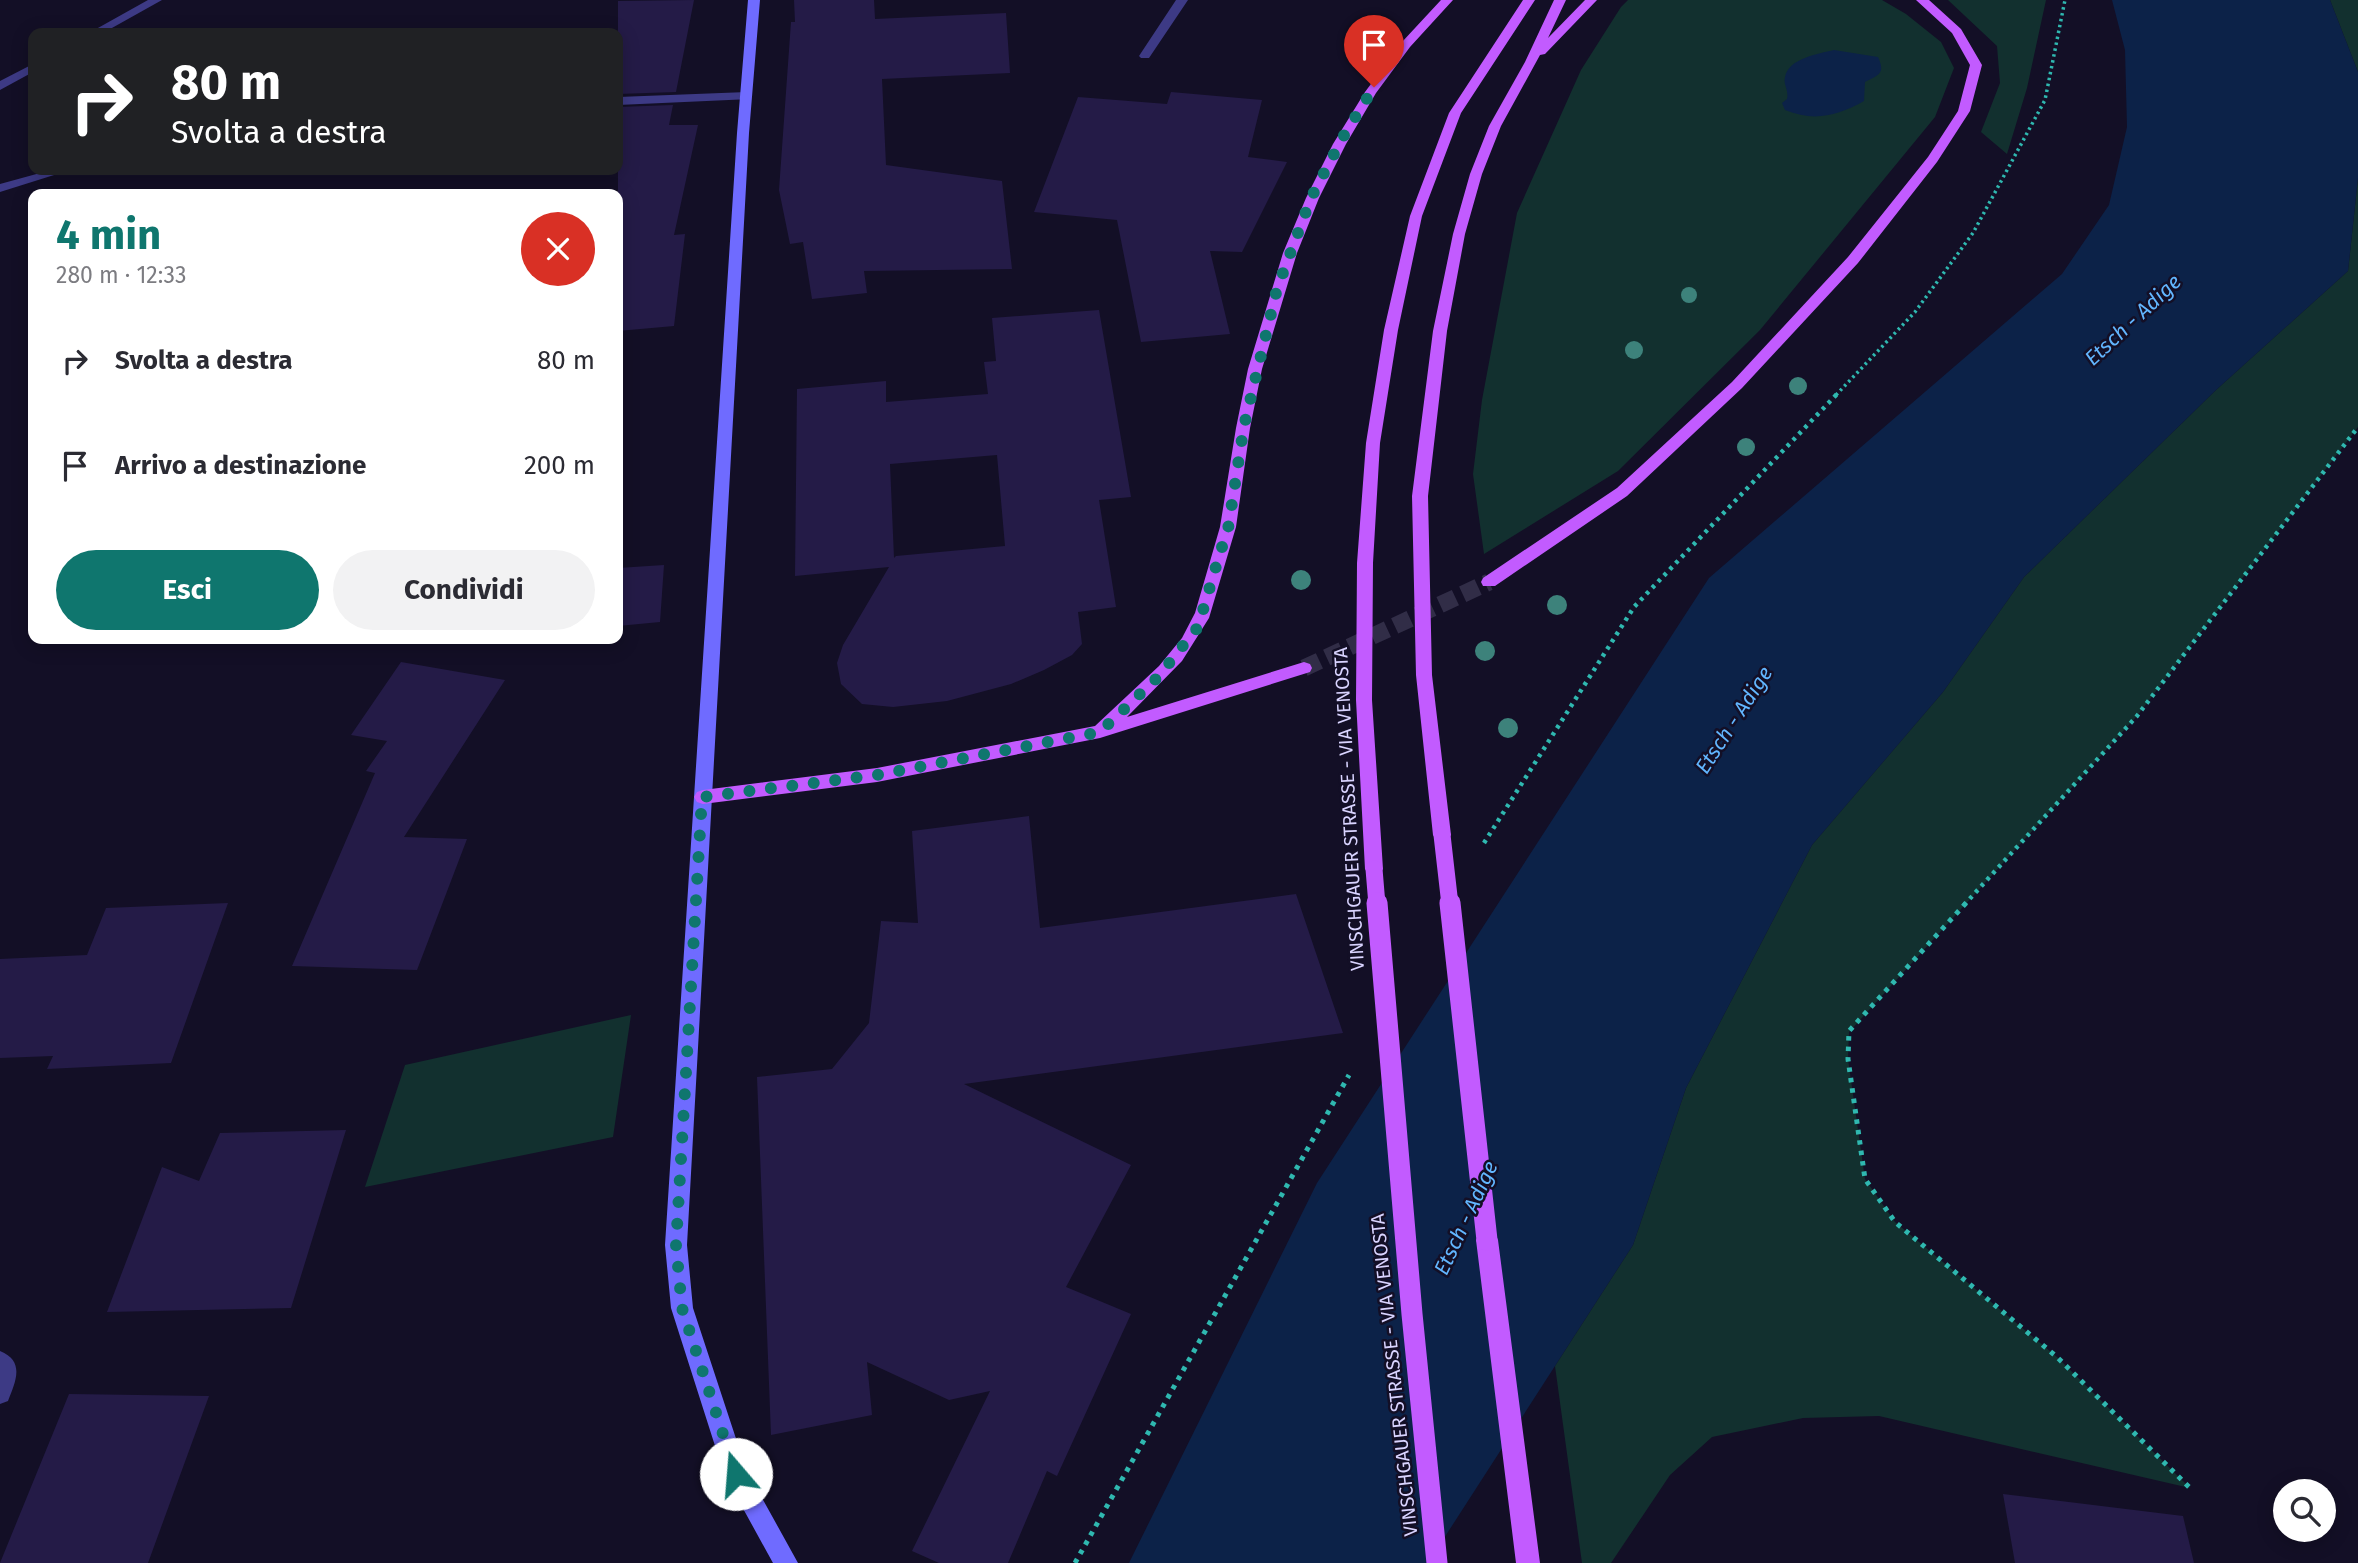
<!DOCTYPE html>
<html lang="it">
<meta charset="utf-8">
<style>
:root{--surface:#fff;--page:#f2f2f3;--text:#2b2b33;--muted:#7c7c81;--accent:#0f766e}
body{margin:0;font-family:"Fira Sans",sans-serif;background:var(--page);color:var(--text);height:100vh;display:flex;flex-direction:column;font-size:26px;white-space:nowrap}
*{box-sizing:border-box;margin:0}
p{font-size:23px;color:var(--muted)}
.icon{flex:none;width:38px;height:38px;fill:none;stroke:currentColor;stroke-width:2;stroke-linecap:round;stroke-linejoin:round}
.map{position:relative;flex:1;overflow:hidden}
.details{position:absolute;left:28px;top:189px;width:595px;height:455px;display:flex;flex-direction:column;background:var(--surface);border-radius:14px;box-shadow:0 4px 18px #0003}
.details>*{flex:none}
.banner{position:absolute;left:28px;top:28px;width:595px;height:147px;border-radius:14px;box-shadow:0 4px 18px #0003;background:#202124;color:#fff;overflow:hidden}
.tools{position:absolute;left:2273px;top:1479px;display:grid;gap:14px}
.tools a{display:grid;place-items:center;width:63px;height:63px;border-radius:50%;background:var(--surface);box-shadow:0 4px 18px #0003;font-size:35px}
.pin{position:absolute;display:grid;place-items:center;width:60px;height:60px;color:#fff;margin:-72px -30px;border-radius:50% 50% 50% 0;rotate:-45deg;box-shadow:0 0 7px #0007}
.pin .icon{rotate:45deg}
.me{position:absolute;width:77px;margin:-38px;rotate:342deg;stroke-linejoin:round;filter:drop-shadow(0 0 5px #0008)}
.turn{display:flex;align-items:center;gap:24px;height:147px;padding:0 28px;font-size:32px}
.turn .icon{width:91px;height:91px;stroke-width:2.5}
.turn b{display:block;font-size:49px;line-height:60px}
.round{display:grid;place-items:center;flex:none;width:74px;height:74px;border-radius:37px;background:var(--page)}
.summary{display:flex;align-items:center;justify-content:space-between;height:119px;padding:0 28px}
h1{font-size:42px;font-weight:700;line-height:52px;color:var(--accent)}
.primary-button{display:flex;gap:14px;margin-top:auto;padding:14px 28px}
.primary-button a{flex:1;height:80px;border-radius:42px;background:var(--accent);color:#fff;font-size:28px;font-weight:700;line-height:80px;text-align:center}
.primary-button a+a{background:var(--page);color:var(--text)}
ul{padding:0;list-style:none}
li{display:flex;align-items:center;gap:21px;height:105px;padding:0 28px}
li div{flex:1}
li b{display:block;font-size:26px}
li em{font-style:normal}
.map>svg:first-child{display:block}
</style>
<div class="map">
<svg width="2358" height="1563" viewBox="0 0 2358 1563">
<rect width="100%" height="100%" fill="#130f26"/>
<path fill="#12302f" d="M1628 0H1882L1906 14 1941 42 1954 68 1935 117 1760 330 1618 471 1484 554 1473 474 1482 400 1517 213 1581 70 1621 7Z
M1948 0H2046L2027 88 2007 154 1981 132 2000 83 1997 46Z
M2330 0H2358V72Z
M2358 178V427L2137 716 1849 1032 1848 1059 1865 1179 1895 1222 2057 1357 2190 1488 1879 1416 1803 1418 1712 1437 1670 1475 1611 1563H1582L1555 1366 1633 1245 1686 1088 1812 845 1943 692 2024 577 2216 390 2348 271Z
M631 1015 613 1137 365 1187 405 1065Z"/>
<path fill="#0c2248" d="M2112 0H2330L2358 72V178L2348 271 2216 390 2024 577 1943 692 1812 845 1686 1088 1633 1245 1428 1563H1129L1317 1183 1709 578 2062 274 2109 205 2127 127 2125 50Z
M1834 50 1878 57C1886 74 1878 75 1865 82L1864 101C1837 116 1814 122 1785 110L1782 103 1787 99C1789 90 1783 85 1785 77 1789 58 1818 54 1834 50Z"/>
<path fill="#241b47" fill-rule="evenodd" d="M694 0 676 92 618 94V1Z
M794 0H874L875 19 1006 13 1010 73 882 79 886 165 1002 181 1012 269 864 271 867 293 812 299 803 242 790 244 779 190 791 22H795Z
M1171 92 1262 100 1248 157 1287 162 1242 252 1210 251 1230 334 1141 342 1117 220 1034 212 1078 97 1167 104Z
M673 105 669 125H698L674 235 685 234 674 326 618 331V107Z
M1099 310 1131 497 1099 500 1116 607 1078 612 1082 644 1072 655 1044 670 1011 684 947 701 893 707 862 704 841 684 837 663 843 645 889 567 795 576 797 389 886 381V402L988 394 984 362 996 361 992 318ZM997 455 1005 546 896 556 894 558 890 464Z
M664 565 660 622 618 626V568Z
M401 662 505 680 404 837 467 839 417 970 292 966 375 773 366 771 387 741 351 735Z
M1029 816 1040 928 1296 894 1343 1033 964 1084 1131 1165 1066 1287 1131 1314 1057 1476 1047 1471 1008 1563H939L912 1551 990 1391 949 1400 867 1362 872 1415 771 1435 757 1077 832 1069 869 1023 881 921 918 923 912 831Z
M228 903 171 1063 47 1069 53 1056 0 1058V959L87 955 106 908Z
M346 1130 291 1308 107 1312 162 1167 199 1181 220 1133Z
M69 1394 209 1396 148 1563H0Z
M2003 1494 2183 1516 2194 1563H2015Z"/>
<g fill="none" stroke-linecap="round" stroke-linejoin="round">
<path stroke="#312d47" stroke-width="17" stroke-dasharray="17 8" stroke-linecap="butt" d="M1304 668 1489 582"/>
<path stroke="#2fb8b0" stroke-width="3.5" stroke-dasharray="2.5 3.5" stroke-linecap="butt" d="M1836 395 1915 312 1973 233 2045 100 2065 0"/>
<path stroke="#2fb8b0" stroke-width="4.5" stroke-dasharray="3.5 5" stroke-linecap="butt" d="M1484 843 1634 607 1838 393
M1964 905 2137 716 2358 427"/>
<path stroke="#2fb8b0" stroke-width="5" stroke-dasharray="4.5 6" stroke-linecap="butt" d="M1966 903 1849 1031 1848 1059 1865 1179 1895 1222 2057 1357 2190 1488
M1075 1563 1349 1075"/>
<path fill="#3d3a85" fill-rule="evenodd" d="M148 0H162L103 33H89Z
M1176 0H1188L1149 58H1141L1139 56Z
M33 64V72L0 90V81Z
M747 92 751 93V99L618 105V97Z
M51 170H70L0 192V184Z
M0 1351C25 1361 16 1381 8 1401L0 1404Z"/>
<path fill="#6f6bff" fill-rule="evenodd" d="M748 0H760L749 133 687 1245 693 1308 746 1469 798 1563H773L724 1474 671 1308 665 1245 737 133Z"/>
<path fill="#c25bff" fill-rule="evenodd" d="M1441 0H1453L1410 47 1376 93 1346 144 1319 198 1297 253 1262 369 1250 428 1236 527 1209 618 1182 661 1127 717 1304 662 1310 664 1312 668 1310 672 1100 738 877 782 703 804 697 802 694 797 697 792 703 790 877 768 1095 726 1159 666 1182 638 1195 613 1220 527 1236 428 1248 369 1283 253 1306 198 1333 144 1365 92 1402 42Z
M1523 0H1535L1461 113 1422 216 1398 330 1380 443 1373 563 1372 700 1383 869 1380 874 1374 876 1368 874 1365 869 1356 700 1357 563 1366 443 1384 330 1410 216 1449 113Z
M1554 0H1566L1548 38 1585 0H1597L1545 54 1540 55 1501 126 1482 174 1465 234 1447 331 1428 496 1432 675 1451 835 1448 840H1436L1433 835 1416 675 1412 496 1433 331 1453 234 1470 174 1489 126 1525 62Z
M1916 0H1929L1961 29 1982 65 1970 111 1937 162 1858 263 1742 388 1627 496 1495 586H1483L1481 582 1483 578 1617 488 1732 382 1848 257 1928 157 1958 111 1970 65 1952 33Z
M1487 1230 1495 1233 1498 1240 1540 1563H1516L1476 1240 1479 1233Z"/>
<path stroke="#c25bff" stroke-width="17" d="M1442 835 1450 905
M1374 869 1377 905"/>
<path stroke="#c25bff" stroke-width="21" d="M1377 903 1412 1314 1437 1563
M1450 903 1487 1240"/>
</g>
<g fill="#3d827b">
<circle cx="1689" cy="295" r="8"/>
<circle cx="1634" cy="350" r="9"/>
<circle cx="1798" cy="386" r="9"/>
<circle cx="1746" cy="447" r="9"/>
<circle cx="1301" cy="580" r="10"/>
<circle cx="1557" cy="605" r="10"/>
<circle cx="1485" cy="651" r="10"/>
<circle cx="1508" cy="728" r="10"/>
</g>
<g fill="none" stroke-linecap="round" stroke-linejoin="round">
<path stroke="#0f766e" stroke-width="12" stroke-dasharray="0 21.6" d="M736 1474 682 1308 676 1245 702 797 877 775 1100 732 1158 677 1198 627 1220 553 1228 529 1244 426 1277 289 1311 198 1343 137 1374 87"/>
</g>
<g text-anchor="middle" dominant-baseline="central" stroke-width="5" stroke-linejoin="round" paint-order="stroke">
<g font-size="19" fill="#d9d4ff" stroke="#130f26">
<text transform="translate(1349 809) rotate(-93)">VINSCHGAUER STRASSE - VIA VENOSTA</text>
<text transform="translate(1394 1375) rotate(-96)">VINSCHGAUER STRASSE - VIA VENOSTA</text>
</g>
<g font-size="21" font-style="italic" fill="#62b6ff" stroke="#130f26">
<text transform="translate(2133 320) rotate(-43)">Etsch - Adige</text>
<text transform="translate(1734 720) rotate(-57)">Etsch - Adige</text>
<text transform="translate(1466 1218) rotate(-65)">Etsch - Adige</text>
</g>
</g>
</svg>
<div class="tools">
<a><svg class="icon" aria-label="search" viewBox="0 0 24 24"><circle cx="10" cy="10" r="6"/><path d="M15 15l6 6"/></svg></a>
</div>
<div class="pin" style="left:1374px;top:87px;background:#d93025"><svg class="icon" aria-label="arrive" viewBox="0 0 24 24"><path d="M6 21V4h12l-3 4 3 4H6"/></svg></div>
<svg class="me" style="left:736px;top:1474px" viewBox="-20 -20 40 40"><circle r="19" fill="#fff"/><path d="M0-13L10 11 0 6-10 11z" fill="#0f766e"/></svg>
<div class="banner">
<div class="turn"><svg class="icon" aria-label="right" viewBox="0 0 24 24"><path d="M7 20v-9h11M14 6l5 5-5 5"/></svg><div><b>80 m</b>Svolta a destra</div></div>
</div>
<section class="details">
<div class="summary"><div><h1>4 min</h1><p>280 m · 12:33</p></div><a class="round" style="background:#d93025;color:#fff"><svg class="icon" aria-label="close" viewBox="0 0 24 24"><path d="M6 6l12 12M18 6L6 18"/></svg></a></div>
<ul>
<li><svg class="icon" aria-label="right" viewBox="0 0 24 24"><path d="M7 20v-9h11M14 6l5 5-5 5"/></svg><div><b>Svolta a destra</b></div><em>80 m</em></li>
<li><svg class="icon" aria-label="arrive" viewBox="0 0 24 24"><path d="M6 21V4h12l-3 4 3 4H6"/></svg><div><b>Arrivo a destinazione</b></div><em>200 m</em></li>
</ul>
<div class="primary-button"><a>Esci</a><a>Condividi</a></div>
</section>
</div>
